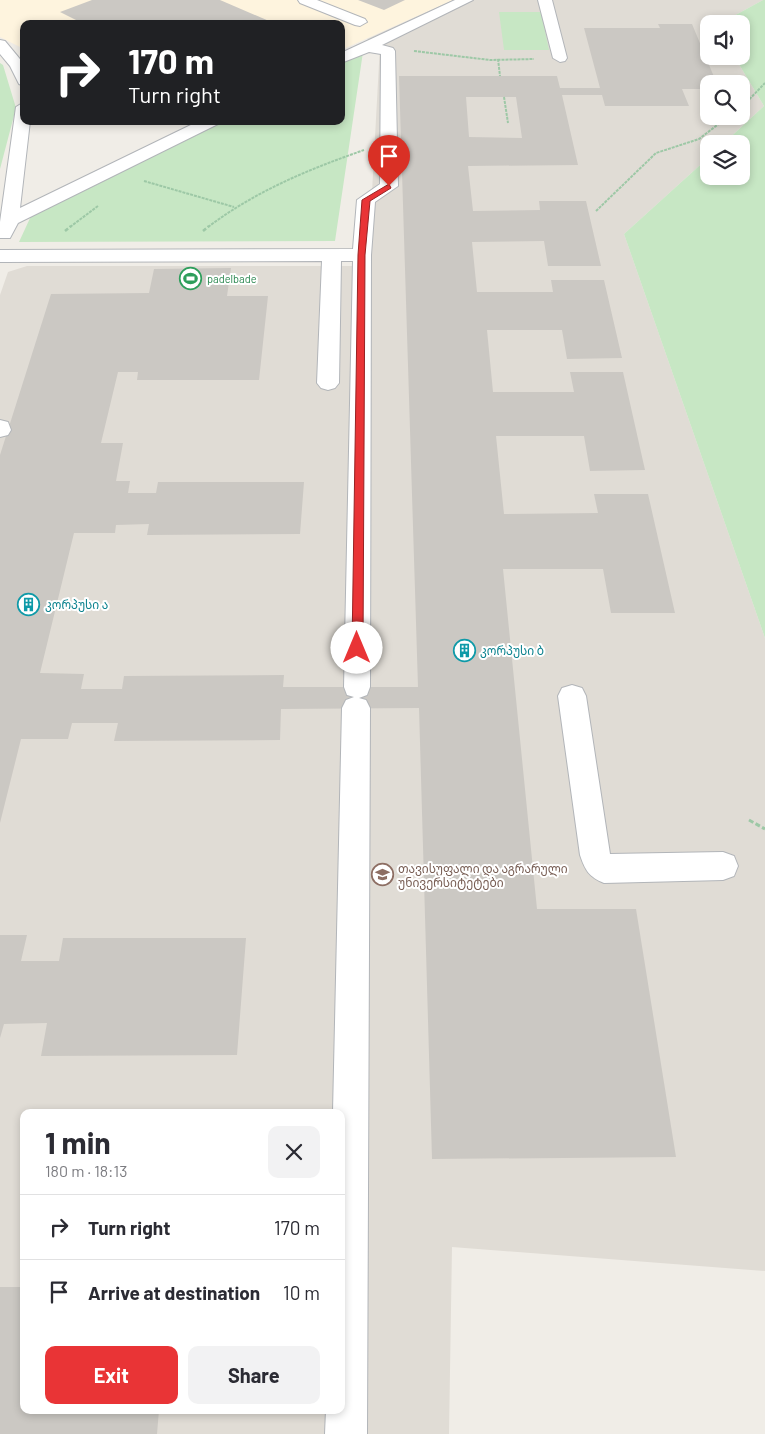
<!DOCTYPE html>
<meta charset="utf-8">
<style>
:root{--surface:#fff;--page:#f2f2f3;--text:#2b2b33;--muted:#7c7c81;--line:#e1e1e2;--accent:#e93436}
body{margin:0;font-family:Barlow,"Noto Sans Georgian",sans-serif;background:var(--page);color:var(--text);height:100vh;display:flex;flex-direction:column;font-size:19px;white-space:nowrap}
*{box-sizing:border-box;margin:0}
p{font-size:16px;color:var(--muted)}
.icon{flex:none;width:28px;height:28px;fill:none;stroke:currentColor;stroke-width:2;stroke-linecap:round;stroke-linejoin:round}
.map{position:relative;flex:1;overflow:hidden}
.drawer{position:absolute;left:20px;top:1109px;width:325px;height:305px;display:flex;flex-direction:column;background:var(--surface);border-radius:10px;box-shadow:0 2px 8px #0003}
.drawer>*{flex:none}
.hud{position:absolute;left:20px;top:20px;width:325px;height:105px;border-radius:10px;box-shadow:0 2px 8px #0003;background:#202124;color:#fff;overflow:hidden}
.controls{position:absolute;left:700px;top:15px;display:grid;gap:10px}
.controls a{display:grid;place-items:center;width:50px;height:50px;border-radius:10px;background:var(--surface);box-shadow:0 2px 8px #0003;font-size:25px}
.pin{position:absolute;display:grid;place-items:center;width:42px;height:42px;color:#fff;margin:-51px -21px;border-radius:50% 50% 50% 0;rotate:-45deg;box-shadow:0 0 5px #0007}
.pin .icon{rotate:45deg}
.me{position:absolute;width:55px;margin:-28px;rotate:0deg;stroke-linejoin:round;filter:drop-shadow(0 0 4px #0008)}
.turn{display:flex;align-items:center;gap:18px;height:105px;padding:0 25px;font-size:22px}
.turn .icon{width:65px;height:65px;stroke-width:2.5}
.turn b{display:block;font-size:35px;line-height:42px}
.round{display:grid;place-items:center;flex:none;width:52px;height:52px;border-radius:10px;background:var(--page)}
.overview{display:flex;align-items:center;justify-content:space-between;height:85px;padding:0 25px}
h1{font-size:30px;font-weight:700;line-height:38px}
.button{display:flex;gap:10px;margin-top:auto;padding:10px 25px}
.button a{flex:1;height:58px;border-radius:10px;background:var(--accent);color:#fff;font-size:20px;font-weight:700;line-height:58px;text-align:center}
.button a+a{background:var(--page);color:var(--text)}
ul{padding:0;list-style:none}
li{display:flex;align-items:center;gap:15px;height:65px;padding:0 25px;border-top:1px solid var(--line)}
li div{flex:1}
li b{display:block;font-size:19px}
li em{font-style:normal}
.map>svg:first-child{display:block}
</style>
<div class="map">
<svg width="765" height="1434" viewBox="0 0 765 1434">
<rect width="100%" height="100%" fill="#f0ede7"/>
<path fill="#fef4de" d="M0 0H453L341 50V24H24V49L0 37Z"/>
<path fill="#e0dcd5" fill-rule="evenodd" d="M453 0H763L719 24H709V56H734L764 106 723 144H709V157L624 234 765 638V1271L452 1247 449 1434H0V295L8 272 27 266H368L380 45 367 39ZM709 84H741V116H709ZM24 1112H341V1410H24Z"/>
<path fill="#c7e7c4" d="M763 0H765V638L624 234 709 157V176H741V144H723L764 106 734 56H741V24H719Z
M499 12H541L549 50H504Z
M363 52 335 241 19 242 31 216 222 121H341V63Z
M0 63 3 65 16 108 0 169Z"/>
<path fill="#cbc8c3" fill-rule="evenodd" d="M92 0H220L276 24H84L60 12Z
M358 0H405L384 10Z
M658 24H692L717 84H709V89H682L689 106H605L602 95H562L578 165 468 166 473 211 540 210 539 201H586L601 266H548L544 241 472 242 477 292H553L551 280H604L622 358 567 359 562 330H487L493 392H574L570 372H623L645 470 590 471 584 436H496L504 514 598 513 594 494H648L675 613H611L603 569H503L537 909H636L676 1157 432 1159 419 708 281 709 280 740 114 741 118 723H72L68 739H21L0 823V455L51 294 149 293 154 269 231 268 227 296H268L259 380H137L138 372H118L101 443H123L116 481H130L128 493H156L158 482H304L300 534 147 535 149 524 116 525 115 533H74L40 673 84 674 81 689H122L124 676 284 675 283 687H418L399 76H557L560 88H600L584 28H660ZM466 97H516L522 138 469 137Z
M0 935H27L21 961H59L63 938H246L237 1055 41 1056 47 1023 4 1024 0 1038Z
M0 1287H24V1410H159L157 1434H0Z"/>
<g fill="none" stroke-linecap="round" stroke-linejoin="round">
<defs>
<path id="minor" d="M298 0H317L365 19 367 22 360 26 355 25 300 3Z
M455 0H473L382 45 393 48 395 51 398 186 375 202 371 255 370 687 367 695 359 698 366 700 370 708 367 1434H325L326 1410H341V1112H333L342 708 346 700 354 697 347 695 344 687 353 261H341L339 383 335 388 328 390 321 388 317 383 322 261 0 262V250L353 249 357 200 380 184 381 54 369 52 341 63V53Z
M538 0H552L567 58 565 61 560 62 553 58Z
M0 40 5 41 24 64V86L19 84 10 66 0 54Z
M24 102V121H30L20 208 199 121H220L218 124 18 223 10 238H0V222L16 107Z
M0 420 8 422 11 430 8 435 0 437Z
M572 685 582 688 586 696 610 854 723 852 734 856 738 866 734 876 723 880 604 883C589 877 585 870 580 855L558 696 562 688Z"/>
</defs>
<use href="#minor" stroke="#b2b5b9" stroke-width="2"/>
<path stroke="#9dc8a6" stroke-width="2" stroke-dasharray="3 1" stroke-linecap="butt" d="M414 51 490 60 534 59
M498 59 500 76
M504 97 508 123
M741 108 765 83
M144 181 234 207
M596 211 656 153 699 139 729 116
M70 227 98 206
M208 227C256 191 307 170 364 150"/>
<path stroke="#9dc8a6" stroke-width="2.5" stroke-dasharray="4 2" stroke-linecap="butt" d="M65 231 71 226
M203 231 209 226"/>
<path stroke="#9dc8a6" stroke-width="3" stroke-dasharray="5 2.5" stroke-linecap="butt" d="M749 820 765 829"/>
<use href="#minor" fill="#fff" fill-rule="evenodd"/>
</g>
<path fill="#e93436" stroke="#972223" d="M389 184 391 188 370 201 365 255 363 648 357 652 352 648 358 255 362 200Z"/>
<defs>
<symbol id="stadium-ring" viewBox="-11 -11 22 22"><circle r="9.5" fill="#fff" stroke="#2e9e5b" stroke-width="1.5"/><path d="M0-5a6.5 5 0 1 0 0 10a6.5 5 0 1 0 0-10ZM-3.5-1.8h7v3.6h-7Z" fill="#2e9e5b"/></symbol>
<symbol id="building-ring" viewBox="-11 -11 22 22"><circle r="9.5" fill="#fff" stroke="#0f9aa8" stroke-width="1.5"/><path d="M-4-6H4V6H1V3H-1V6H-4ZM-2.5-4.3h1.7v1.8h-1.7ZM.8-4.3h1.7v1.8H.8ZM-2.5-1h1.7V.8h-1.7ZM.8-1h1.7V.8H.8Z" fill="#0f9aa8"/></symbol>
<symbol id="university-ring" viewBox="-11 -11 22 22"><circle r="9.5" fill="#fff" stroke="#8d6e63" stroke-width="1.5"/><path d="M0-5L7-2L0 1L-7-2ZM-4 1L0 2.5L4 1V4Q0 6-4 4Z" fill="#8d6e63"/></symbol>
</defs>
<g fill-rule="evenodd">
<use href="#stadium-ring" x="178" y="266" width="25" height="25"/>
<use href="#building-ring" x="16" y="592" width="25" height="25"/>
<use href="#building-ring" x="452" y="638" width="25" height="25"/>
<use href="#university-ring" x="370" y="862" width="25" height="25"/>
</g>
<g text-anchor="middle" dominant-baseline="central" stroke-width="4" stroke-linejoin="round" paint-order="stroke">
<g font-size="11" fill="#27864d" stroke="#fff" text-anchor="start">
<text x="207" y="278">padelbade</text>
</g>
<g font-size="12" fill="#0d838f" stroke="#fff" text-anchor="start">
<text x="45" y="604">კორპუსი ა</text>
<text x="480" y="650">კორპუსი ბ</text>
</g>
<g font-size="12" fill="#785e54" stroke="#fff" text-anchor="start">
<text x="398" y="868">თავისუფალი და აგრარული<tspan x="398" dy="14">უნივერსიტეტები</tspan></text>
</g>
</g>
</svg>
<div class="controls">
<a><svg class="icon" aria-label="sound" viewBox="0 0 24 24"><path d="M4 9h4l5-4v14l-5-4H4zM17 9q2 3 0 6"/></svg></a>
<a><svg class="icon" aria-label="search" viewBox="0 0 24 24"><circle cx="10" cy="10" r="6"/><path d="M15 15l6 6"/></svg></a>
<a><svg class="icon" aria-label="layers" viewBox="0 0 24 24"><path d="M12 4l9 5-9 5-9-5zM3 14l9 5 9-5"/></svg></a>
</div>
<div class="pin" style="left:389px;top:186px;background:#d93025"><svg class="icon" aria-label="arrive" viewBox="0 0 24 24"><path d="M6 21V4h12l-3 4 3 4H6"/></svg></div>
<svg class="me" style="left:357px;top:648px" viewBox="-20 -20 40 40"><circle r="19" fill="#fff"/><path d="M0-13L10 11 0 6-10 11z" fill="#e93436"/></svg>
<div class="hud">
<div class="turn"><svg class="icon" aria-label="right" viewBox="0 0 24 24"><path d="M7 20v-9h11M14 6l5 5-5 5"/></svg><div><b>170 m</b>Turn right</div></div>
</div>
<section class="drawer">
<div class="overview"><div><h1>1 min</h1><p>180 m · 18:13</p></div><a class="round"><svg class="icon" aria-label="close" viewBox="0 0 24 24"><path d="M6 6l12 12M18 6L6 18"/></svg></a></div>
<ul>
<li><svg class="icon" aria-label="right" viewBox="0 0 24 24"><path d="M7 20v-9h11M14 6l5 5-5 5"/></svg><div><b>Turn right</b></div><em>170 m</em></li>
<li><svg class="icon" aria-label="arrive" viewBox="0 0 24 24"><path d="M6 21V4h12l-3 4 3 4H6"/></svg><div><b>Arrive at destination</b></div><em>10 m</em></li>
</ul>
<div class="button"><a>Exit</a><a>Share</a></div>
</section>
</div>
